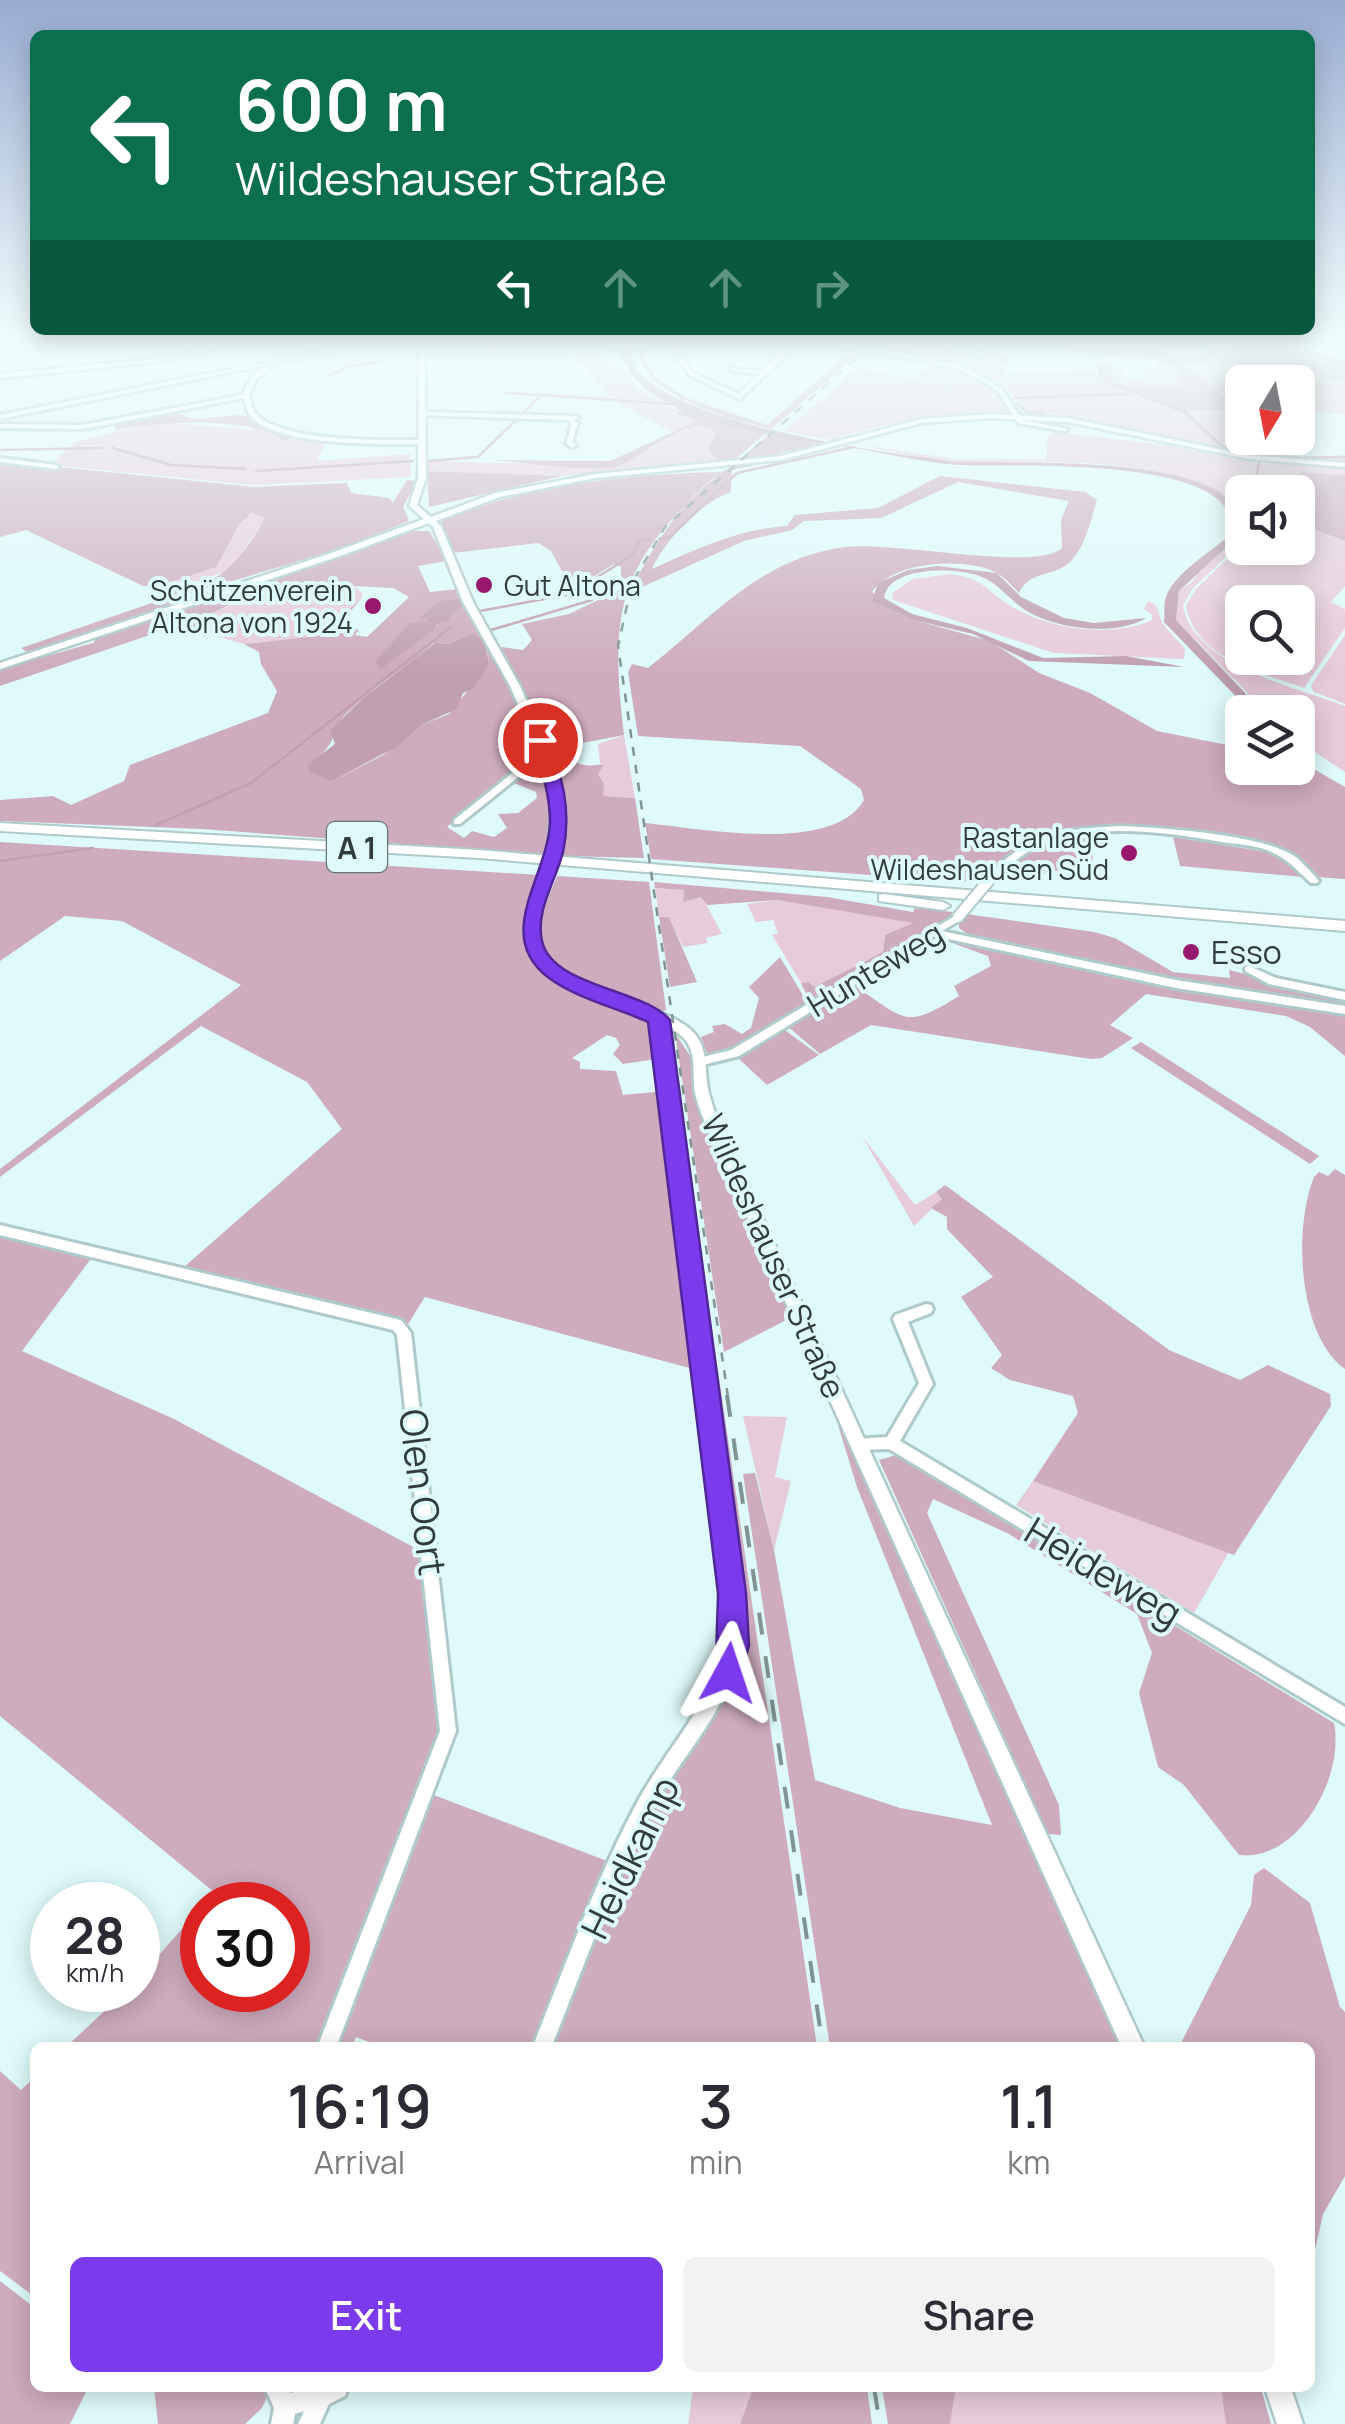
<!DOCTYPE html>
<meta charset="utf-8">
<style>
:root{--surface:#fff;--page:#f2f2f3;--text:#2b2b33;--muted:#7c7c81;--accent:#7c3aed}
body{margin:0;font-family:Manrope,sans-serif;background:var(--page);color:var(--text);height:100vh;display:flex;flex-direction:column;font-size:38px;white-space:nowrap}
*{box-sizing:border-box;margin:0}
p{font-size:32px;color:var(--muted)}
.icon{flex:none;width:55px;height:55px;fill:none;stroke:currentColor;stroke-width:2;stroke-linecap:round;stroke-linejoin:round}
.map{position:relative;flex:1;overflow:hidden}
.panel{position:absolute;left:30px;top:2042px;width:1285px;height:350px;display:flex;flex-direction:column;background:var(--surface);border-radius:15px;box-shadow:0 5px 25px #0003}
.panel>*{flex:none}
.top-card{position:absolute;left:30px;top:30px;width:1285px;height:305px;border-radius:15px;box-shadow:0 5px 25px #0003;background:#0b6e4f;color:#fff;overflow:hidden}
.needle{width:65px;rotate:190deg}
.controls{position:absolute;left:1225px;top:365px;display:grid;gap:20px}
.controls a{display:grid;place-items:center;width:90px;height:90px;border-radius:15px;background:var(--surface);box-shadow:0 5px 25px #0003;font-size:50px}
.speed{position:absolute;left:30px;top:1882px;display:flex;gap:20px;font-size:50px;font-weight:700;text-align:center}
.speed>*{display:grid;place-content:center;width:130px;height:130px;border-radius:50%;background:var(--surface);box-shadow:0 5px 25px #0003;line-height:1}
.speed small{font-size:25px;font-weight:400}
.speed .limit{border:15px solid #d22;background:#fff;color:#111}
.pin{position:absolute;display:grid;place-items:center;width:85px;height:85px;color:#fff;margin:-42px;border:5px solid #fff;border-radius:50%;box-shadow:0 2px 10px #0007}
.me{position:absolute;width:110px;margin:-55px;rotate:5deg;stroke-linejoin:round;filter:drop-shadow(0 0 8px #0008)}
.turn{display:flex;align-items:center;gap:35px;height:210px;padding:0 40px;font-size:45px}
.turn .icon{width:130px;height:130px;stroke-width:2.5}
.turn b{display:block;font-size:70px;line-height:85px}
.lanes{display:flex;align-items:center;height:95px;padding:0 40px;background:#0003;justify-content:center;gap:50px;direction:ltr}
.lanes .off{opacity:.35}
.eta{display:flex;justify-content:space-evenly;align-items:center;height:170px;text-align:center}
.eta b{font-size:60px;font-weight:600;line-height:70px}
.cta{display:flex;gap:20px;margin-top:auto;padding:20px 40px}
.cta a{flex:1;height:115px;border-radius:15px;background:var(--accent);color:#fff;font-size:40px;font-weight:600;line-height:115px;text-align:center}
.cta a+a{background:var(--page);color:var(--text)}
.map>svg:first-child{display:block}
</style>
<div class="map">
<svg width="1345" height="2424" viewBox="0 0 1345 2424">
<rect width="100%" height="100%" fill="#defafa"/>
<path fill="#e8cbda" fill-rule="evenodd" d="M1139 335H1187L1201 350C1177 362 1156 354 1139 335Z
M896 337 914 344 924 340 974 356 953 364 881 349Z
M994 351 1010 358 1011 362 1001 366 1007 374 1099 370 1107 383 1178 411 1242 410V438H1267L1287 457 1345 455V463L1270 459 1113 426 1033 416 1056 414 1026 410 1000 382 960 365Z
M593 352 601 362 618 365 643 393 699 421 673 432 613 401 515 392 609 397 580 363V354Z
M1101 361 1123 369 1125 379 1146 380 1145 367 1156 368V363L1178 368 1182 388 1114 383Z
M1236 361 1290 367 1345 383V414L1298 412V382H1242V408L1181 364Z
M932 362 969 372 999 395 986 394 1001 400 1007 411 925 416 837 437 843 440 838 441 777 430 787 429 858 368 962 388 917 377Z
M155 422 261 430 327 441 316 461 410 454 411 477 252 485 51 465 75 442Z
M709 426 716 433 708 450 717 459 712 462 562 476 427 471V461L617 466 687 428Z
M1056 432 1166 445 1259 464 1268 465 1265 461 1345 467V475L1301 472 1277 492H1242V502L1223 488 1242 506V542L1193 588 1183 605C1191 664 1297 688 1345 706V772L1298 741V712H1266L1176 620 1179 591 1193 581 1211 554 1241 534 1221 495C1143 454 1055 464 970 462 929 461 887 450 847 443L956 459H1046L1048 436Z
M251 513 266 516 232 569 175 589 152 587 215 567 239 525Z
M1298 523 1345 541V586L1331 602 1345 609V628L1304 688C1263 673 1193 658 1186 605L1196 589 1242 545 1298 548ZM1242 602H1298V658H1242Z
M950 574C986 578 988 594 1016 609 1054 630 1112 638 1152 620V615L1144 609 1148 601 1156 605 1162 623 1185 649 1184 659 1054 653 893 600 892 593 913 579Z
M355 586 363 594 361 599 317 636 244 644 202 632 212 614 257 591Z
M1345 635V704L1314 692 1311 686Z
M624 735 635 798 602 796 598 774 604 764 600 763 598 744Z
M655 888 684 890 683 901 702 897 722 934 706 938 708 943 683 947 669 917H659Z
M777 900 915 923 885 935 883 952 814 987 809 982 801 983 772 935 778 933 773 920 756 922 747 904Z
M663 1025 668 1026 716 1357 704 1366Z
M862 1136 915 1205 936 1192 942 1199 914 1226Z
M743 1416 787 1417 775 1477 791 1481 774 1550Z
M1033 1481 1229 1552 1194 1613 1016 1505Z
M693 2388H753L740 2424H688Z
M956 2388H1221L1226 2424H950Z"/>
<path fill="#ceabbd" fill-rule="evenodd" d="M1043 335C1074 344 1108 343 1140 346 1162 348 1184 367 1208 350L1194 335H1259L1345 359V383C1289 367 1241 361 1183 364L1242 410 1178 411 1107 383 1100 377 1095 361 1108 366 1114 383 1121 384 1181 388 1178 368 1156 361 1074 352 1031 337Z
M639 347 656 378 687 398 767 425 839 361 865 349 771 429C737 420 637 397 639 347Z
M175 410C190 425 219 416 238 415 253 415 277 429 291 435L285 442C252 415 155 422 115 430L116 423Z
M682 410 767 432 732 462H712L717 459 708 450 716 433C695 409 641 458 618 466 593 473 520 462 491 460L610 461 697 421 676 413Z
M770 433 827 443 737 462Z
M831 450 732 470 731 492C700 503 666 539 652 569 696 549 739 529 787 526L795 515 878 508 940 476 1085 492 1097 500C1091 520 1086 544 1072 560 1056 578 1030 569 1019 593 1012 586 1004 576 995 572 963 557 893 561 872 592L918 621 990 641 1039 673 1090 693 1157 731 1242 748V768H1298V760L1345 787V879L1316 877 1284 848 1116 827C1058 826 1020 843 979 883L651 859 645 823C698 828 833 855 864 800L861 789 800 746 638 736 628 672 632 664 648 668C712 618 761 557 846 547 893 541 1038 572 1062 548L1061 520 1069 501 958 482 881 518 804 521 792 530 744 541 631 592C647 553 691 486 731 467 743 461 815 451 831 450Z
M0 461 254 487 347 483 351 493 390 498 393 503 407 480 417 481 403 507 409 521C334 553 268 570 192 593L186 599 155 589 159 585 143 586 26 530 0 537ZM251 513 265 517C245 556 212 599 162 585L216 567 239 525Z
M427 471 562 476 429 507Z
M721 472C621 560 608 603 624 735L583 743 579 737 557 739 551 746C572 760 577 769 604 764L598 774 604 784 603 796 635 798 644 858 562 856C571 778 536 714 501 647L523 650 532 640 522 624 569 614 621 589V567L614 564 572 590 551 551 538 543 453 553 441 520C529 485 626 474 721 472Z
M1301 472 1345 475V541L1298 523V492H1277Z
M413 531H429L447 561 418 566 430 592 459 589 541 752 447 827 464 838 472 831 494 837 507 828 498 814 518 813 537 798 536 792 509 781 539 761C554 790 558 823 545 855L202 829 0 821V800L53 796 71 805 124 781 130 765 268 713 277 691 261 664 259 652 244 644 317 636 361 599 338 626 359 630 355 635 367 637 409 597 393 588 355 586 257 591 207 616 195 634 176 626 0 686V669L93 643 99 636ZM438 625 381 668 376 660 406 629ZM473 633 487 650 489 664 449 714 421 725 383 755 332 781 307 765C343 742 327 732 348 712 374 686 407 667 434 643L448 644Z
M172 596 182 602 28 653 21 648Z
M1090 833 1093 861 1015 882 992 883C1015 850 1052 839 1090 833Z
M1173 837 1274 853 1303 877 1180 866Z
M0 842 540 875C533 893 521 915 524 936 531 996 623 989 649 1021 658 1032 661 1045 663 1058L623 1064 613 1054 620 1045 616 1038 607 1035 572 1058 580 1062V1069L616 1071 623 1095 666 1091 697 1370 425 1297 408 1324 191 1275 184 1267 342 1129 307 1082 201 1026 0 1177V1169L241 985 122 921 65 916 0 961Z
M557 876 649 882 666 1010 660 1012C627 998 534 973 539 928 541 911 551 892 557 876Z
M654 882 827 897 913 912 915 908 953 912 942 927 812 1007 801 983 809 982 814 987 883 952 885 935 913 923 777 900 707 905 701 897 683 902 684 890 655 888Z
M966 914 1094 932 1115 938 1173 972 1230 978 1229 970 1345 998V1008L1177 982 973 938 959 928V920Z
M659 917H669L697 982 670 987Z
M933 936 1151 982 1345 1016V1056L1310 1027 1286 1016 1146 994 1110 1025 1133 1038 1102 1058 1091 1059 871 1025 820 1054 786 1025 853 985C906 1019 903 1031 959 996L954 986 991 966 988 956Z
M780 957 810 1007 733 1052 708 1056 701 1037 714 1032 712 1026 725 1024 742 1034 751 1028 759 998 749 987Z
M782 1028 819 1055 767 1085 738 1058Z
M675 1033 694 1062 794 1316 724 1352Z
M1141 1042 1319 1156 1310 1164 1131 1048Z
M1335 1169 1345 1175V1369C1298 1336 1293 1228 1314 1177L1319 1172 1328 1176Z
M945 1185 1169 1350 1240 1380 1268 1365 1330 1394 1331 1406 1234 1555 1033 1481 1078 1413 1073 1396 1010 1380 991 1368 1002 1355 961 1297 993 1277 947 1229V1217L931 1208 942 1199 936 1192Z
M0 1233 93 1256 22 1351 174 1419 430 1556 445 1731 322 2047H66L127 1990H138V1979L202 1906V1990H288V1905H203L214 1892 0 1716Z
M716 1357 817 2047 545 2048 644 1817 732 1674 704 1366Z
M845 1424 1121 2047H830L743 1474 755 1473 774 1550 815 1780 900 1808 992 1825 857 1487 838 1425Z
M896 1455 1334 1723C1345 1777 1298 1862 1239 1855L1184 1785 1158 1767 1139 1693 1152 1653 1137 1614 1009 1534 933 1499 927 1513 1059 1805 1061 1835 1048 1834 879 1460Z
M431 1794 615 1864 537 2047 385 2048 356 2037 352 2047 330 2048Z
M1264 1868 1310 1903 1340 2007 1345 2012V2176L1323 2214 1310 2273V2048L1179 2047 1251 1905 1254 1875Z
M0 2071 21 2090 35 2077V2297L0 2271Z
M0 2281 35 2308V2388H88L70 2424H0Z
M154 2388H270V2390L262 2408 245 2424H158Z
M753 2388H867L872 2424H740Z
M882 2388H956L950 2424H888Z
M1221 2388H1261L1271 2424H1226Z"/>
<path fill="#c19fb1" d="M626 335H638L632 360C657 423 885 453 951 461 996 466 1271 446 1238 540 1212 557 1202 571 1179 591L1176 620 1263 712H1251L1164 622C1165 613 1163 606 1166 597 1175 572 1211 552 1230 535 1249 452 1005 468 959 465 924 463 889 454 854 448 799 439 717 432 669 404 649 393 631 379 622 357Z
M937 566 997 573 1021 597 1064 618 1094 623 1146 618C1115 637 1056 629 1025 610 1010 600 999 584 982 577 958 567 889 565 884 598L912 614 967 628 1043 658 1126 656 1184 667 1029 661 973 634 918 621 872 601 878 583 908 570Z
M460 599 463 604 447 621 437 623 436 628 381 669 375 661 410 623 428 621 420 617 441 601Z
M473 633 485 642 489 664 473 689 463 693 457 709 421 725 398 746 332 781 310 772 307 765 335 744 330 731 362 699 435 643 448 644Z"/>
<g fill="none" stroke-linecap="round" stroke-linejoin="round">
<path stroke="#c19fb1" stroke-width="2.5" d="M100 339 102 335
M1051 339 1094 346 1091 353
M68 342H94
M101 342 169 341 171 335
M1096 362 1106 382 1185 412 1223 447 1261 455
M329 376 350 366 381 362
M506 393 540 395
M1015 398 1126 394
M1017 404 1027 412 1045 413
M520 416 541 395 669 404
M113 448 171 465 245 469
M0 450 102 448
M1261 455 1276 458
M1293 458 1345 457
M429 461 478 457 515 421
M256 471 413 461
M1255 483 1259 463
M1255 485 1258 492
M659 539 669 538 737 473 854 447
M480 611 566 595 580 588
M491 630 592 600 590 592 580 588 631 556 640 540 650 539
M156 825 251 783 451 627
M0 861 93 848"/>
<defs>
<path id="minor" d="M404 335H413L0 419V415Z
M788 335 924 357 952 364 1027 335H1033L958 366 968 369 1001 388 1022 420 1068 429 1065 431 1018 423 997 390 964 371 924 361 798 340H791L784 357 740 399 689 375 671 346 531 353 423 351 420 349 423 347 531 349 786 337ZM785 340 779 355 763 371 730 368 732 371 760 374 739 394 693 373 677 346Z
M1263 335H1270L1318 348V335H1323L1324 350 1345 356V360Z
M347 336 349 339 280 353 277 351Z
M223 340 225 343 213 350 155 362 0 378V374L155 359 208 348Z
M270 365 272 368 256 379 249 395C251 400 251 406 253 410 273 443 384 440 420 440L423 442 420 444C382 444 273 447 249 414 248 412 244 400 244 398L83 429 0 428V424L83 425 243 395C247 380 256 371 270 365Z
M420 412 576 416 579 418 573 420 578 423 572 442 576 446 571 447 566 443 572 424 569 420 418 415Z
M0 458 56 465 59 467 56 469 0 462Z
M546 753 549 754V758L537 762 460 824H454V820L531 758Z
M1120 826C1162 828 1265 834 1297 858 1305 865 1312 873 1319 881L1317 883H1311C1297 870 1286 857 1267 850 1253 845 1236 844 1221 842 1166 832 1104 824 1050 841 1027 849 1011 864 993 881H987L985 879C1025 834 1063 829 1120 826Z
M958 914 962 915V919L942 931 1176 980 1345 1006V1014L1176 988 934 936 739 1056 699 1066 693 1062 695 1059 731 1050Z
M1249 966 1276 978 1345 992V1000L1269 984 1245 971V967Z
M660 1016 665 1020 664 1029 671 1049 742 1645C735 1670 726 1694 713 1716 693 1749 668 1779 650 1813 611 1888 583 1969 551 2048H532C566 1965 596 1878 639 1799 669 1746 709 1705 726 1645L659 1049 652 1029 655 1020Z
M0 1225 397 1319 402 1321 411 1333 456 1731 336 2048H317L440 1731 397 1335 393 1330 0 1235Z
M926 1304 931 1305 933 1309 931 1313 908 1322 933 1384 900 1441 1345 1707V1724L889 1449 860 1450 855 1449 853 1444 855 1439 887 1437 919 1383 893 1319 895 1315Z
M265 2388H287L290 2393 311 2388H348L345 2396 329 2404 320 2424H298L304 2411 295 2414 293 2424H271L274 2408Z"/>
<path id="major" d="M279 335H298L211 345 0 348V344L211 341Z
M433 335H439L427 346 425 355 426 478 417 505 431 517 495 493 595 474 781 456 922 419 992 414 1067 418 1249 455 1345 463V467L1249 459 1067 422 992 418 922 423 781 460 595 478 500 497 436 521 441 526 473 602 520 686 551 756 564 799 560 852 554 855 548 852 552 799 541 756 510 686 463 602 433 527 429 523 340 556 0 669V663L334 552 424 519 409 506 418 478 419 355 421 345Z
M545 878 551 882C547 896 539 912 537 927 528 990 666 998 695 1034 709 1051 704 1073 709 1093 712 1106 717 1118 722 1130L1145 2048H1122L708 1130C703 1118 698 1106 695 1093 692 1077 697 1055 686 1041 679 1031 664 1025 653 1021 612 1003 532 986 525 934 523 919 534 897 539 882Z
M1265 2388H1291L1303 2424H1277Z"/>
<path id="highway" d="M0 823 479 850 1345 921V931L479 858 0 831Z
M884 894 943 902 950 906 943 910 879 901V895Z"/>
</defs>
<use href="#minor" stroke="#afcaca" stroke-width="6"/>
<use href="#major" stroke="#afcaca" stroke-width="5"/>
<use href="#highway" stroke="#afcaca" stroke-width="4"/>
<use href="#minor" fill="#fff" fill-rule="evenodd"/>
<use href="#major" fill="#fff" fill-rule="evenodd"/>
<use href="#highway" fill="#fff" fill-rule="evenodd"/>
<path stroke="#819494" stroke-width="2.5" stroke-dasharray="9 9" stroke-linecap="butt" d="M728 1397 618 646 632 583 665 527 883 335"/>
<path stroke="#819494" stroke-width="4" stroke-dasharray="22 22" stroke-linecap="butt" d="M727 1395 823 2048
M874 2388 880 2424"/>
<defs>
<path id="minor-bridge" d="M958 917 990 879"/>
<path id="major-bridge" d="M545 882 554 852"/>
</defs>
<use href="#minor-bridge" stroke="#afcaca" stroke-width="14" stroke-linecap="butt"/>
<use href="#major-bridge" stroke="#afcaca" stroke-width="15" stroke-linecap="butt"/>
<use href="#minor-bridge" stroke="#fff" stroke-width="10"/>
<use href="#major-bridge" stroke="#fff" stroke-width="11"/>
</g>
<linearGradient id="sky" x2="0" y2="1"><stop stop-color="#98acd2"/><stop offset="0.5" stop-color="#f0fdfd"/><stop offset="1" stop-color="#f0fdfd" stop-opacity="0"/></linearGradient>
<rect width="1345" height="674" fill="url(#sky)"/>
<path fill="#7c3aed" stroke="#51269a" stroke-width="2.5" d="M540 736C550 740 551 750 555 760 566 790 570 820 563 852 556 880 535 911 542 941 552 987 644 989 670 1020L746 1593 749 1645 739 1684 728 1688 718 1684C714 1673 718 1612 718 1593L648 1022C617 1008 576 998 549 978 492 935 548 877 550 822 550 793 541 768 532 740Z"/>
<g fill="#99186f" stroke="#defafa" stroke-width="4">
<circle cx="484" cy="585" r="10"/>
<circle cx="373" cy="606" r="10"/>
<circle cx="1129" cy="853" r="10"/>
<circle cx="1191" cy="952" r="10"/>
</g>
<g text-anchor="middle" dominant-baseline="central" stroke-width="8" stroke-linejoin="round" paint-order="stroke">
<g font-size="28" fill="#313c3c" stroke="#defafa" text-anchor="end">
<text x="504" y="585" text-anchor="start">Gut Altona</text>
<text x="353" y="590">Schützenverein<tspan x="353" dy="32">Altona von 1924</tspan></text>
<text x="1109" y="837">Rastanlage<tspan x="1109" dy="32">Wildeshausen Süd</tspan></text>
</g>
<rect fill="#defafa" stroke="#657575" stroke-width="2.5" x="327" y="822" width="60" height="50" rx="8"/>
<g font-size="30" font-weight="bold" fill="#313c3c">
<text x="357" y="847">A 1</text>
</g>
<g font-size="32" fill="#313c3c" stroke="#defafa" text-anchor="start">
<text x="1211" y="952">Esso</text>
</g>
<g font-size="32" fill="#313c3c" stroke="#defafa">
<text transform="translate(875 969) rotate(-31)">Hunteweg</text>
<text transform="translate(774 1256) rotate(66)">Wildeshauser Straße</text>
</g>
<g font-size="38" fill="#313c3c" stroke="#defafa">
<text transform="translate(424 1492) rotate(83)">Olen Oort</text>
<text transform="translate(1104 1571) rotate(31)">Heideweg</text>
<text transform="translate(629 1857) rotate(-64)">Heidkamp</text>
</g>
</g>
</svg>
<div class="controls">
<a><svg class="needle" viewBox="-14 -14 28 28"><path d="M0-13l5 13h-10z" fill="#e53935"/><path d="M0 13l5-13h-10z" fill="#7c7c81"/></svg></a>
<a><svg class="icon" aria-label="sound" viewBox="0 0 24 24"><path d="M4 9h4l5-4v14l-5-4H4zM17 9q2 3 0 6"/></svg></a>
<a><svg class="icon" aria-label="search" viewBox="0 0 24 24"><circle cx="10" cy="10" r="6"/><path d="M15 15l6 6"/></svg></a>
<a><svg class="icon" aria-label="layers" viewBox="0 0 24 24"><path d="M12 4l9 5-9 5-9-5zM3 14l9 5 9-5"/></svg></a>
</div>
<div class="speed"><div>28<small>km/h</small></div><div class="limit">30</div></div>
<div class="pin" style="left:540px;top:740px;background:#d93025"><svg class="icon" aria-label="arrive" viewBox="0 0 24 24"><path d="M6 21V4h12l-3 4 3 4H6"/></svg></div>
<svg class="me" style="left:728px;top:1673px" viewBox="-20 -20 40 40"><path d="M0-17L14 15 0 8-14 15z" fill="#7c3aed" stroke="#fff" stroke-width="4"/></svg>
<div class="top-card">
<div class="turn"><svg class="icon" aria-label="left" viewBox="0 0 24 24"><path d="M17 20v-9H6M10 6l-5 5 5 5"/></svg><div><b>600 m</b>Wildeshauser Straße</div></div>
<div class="lanes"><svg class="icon" aria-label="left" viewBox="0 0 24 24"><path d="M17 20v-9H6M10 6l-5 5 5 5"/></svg><svg class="icon off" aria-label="ahead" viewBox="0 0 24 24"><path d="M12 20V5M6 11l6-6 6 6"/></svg><svg class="icon off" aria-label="ahead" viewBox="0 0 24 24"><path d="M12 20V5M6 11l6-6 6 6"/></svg><svg class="icon off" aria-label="right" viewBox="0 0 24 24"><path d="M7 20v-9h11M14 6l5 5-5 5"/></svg></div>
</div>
<section class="panel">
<div class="eta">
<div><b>16:19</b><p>Arrival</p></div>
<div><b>3</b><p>min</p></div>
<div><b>1.1</b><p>km</p></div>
</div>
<div class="cta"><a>Exit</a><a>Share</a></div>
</section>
</div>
